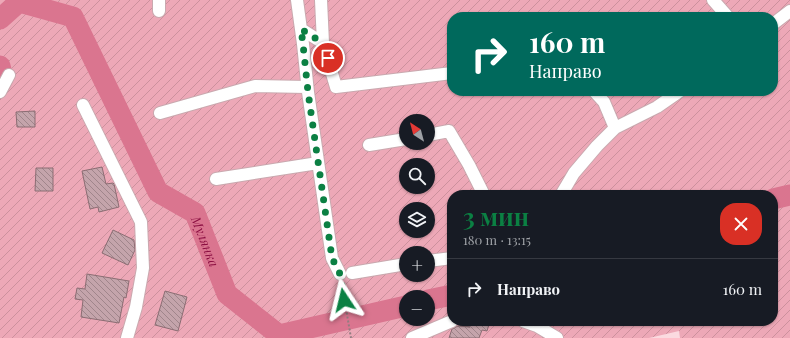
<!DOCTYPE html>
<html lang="ru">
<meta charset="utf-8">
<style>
:root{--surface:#171b24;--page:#242831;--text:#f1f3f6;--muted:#9ea1a6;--line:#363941;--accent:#0b8043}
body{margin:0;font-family:"Playfair Display",serif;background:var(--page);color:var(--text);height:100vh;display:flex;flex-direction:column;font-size:15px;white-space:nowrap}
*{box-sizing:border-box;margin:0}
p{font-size:13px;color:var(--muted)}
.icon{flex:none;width:22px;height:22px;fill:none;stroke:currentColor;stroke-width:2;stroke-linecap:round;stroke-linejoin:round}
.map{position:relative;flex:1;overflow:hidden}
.side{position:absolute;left:447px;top:190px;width:331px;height:136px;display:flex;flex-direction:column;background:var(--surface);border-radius:16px;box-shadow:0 1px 3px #0004}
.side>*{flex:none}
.hud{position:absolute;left:447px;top:12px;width:331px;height:84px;border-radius:16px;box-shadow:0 1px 3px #0004;background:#00695c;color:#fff;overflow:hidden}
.needle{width:26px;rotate:324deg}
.fabs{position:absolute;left:399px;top:114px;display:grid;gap:8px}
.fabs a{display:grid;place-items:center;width:36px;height:36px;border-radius:50%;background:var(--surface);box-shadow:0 1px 3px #0004;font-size:20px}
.pin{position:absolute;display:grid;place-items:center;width:34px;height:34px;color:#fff;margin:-17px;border:2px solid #fff;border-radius:50%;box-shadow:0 1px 4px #0007}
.me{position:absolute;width:44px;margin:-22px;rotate:350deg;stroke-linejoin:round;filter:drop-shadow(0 0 3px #0008)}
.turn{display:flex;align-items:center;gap:14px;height:84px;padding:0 16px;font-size:18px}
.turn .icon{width:52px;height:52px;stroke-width:2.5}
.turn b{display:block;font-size:28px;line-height:34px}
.round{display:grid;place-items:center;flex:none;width:42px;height:42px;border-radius:16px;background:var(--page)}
.summary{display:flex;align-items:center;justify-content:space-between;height:68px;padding:0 16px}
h1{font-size:24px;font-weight:700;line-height:30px;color:var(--accent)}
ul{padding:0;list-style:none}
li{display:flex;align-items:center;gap:12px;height:60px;padding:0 16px;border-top:1px solid var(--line)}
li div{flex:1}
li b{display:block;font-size:15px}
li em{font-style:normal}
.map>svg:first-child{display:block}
</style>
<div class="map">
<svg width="790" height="338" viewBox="0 0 790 338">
<defs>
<pattern id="garden-furrows" width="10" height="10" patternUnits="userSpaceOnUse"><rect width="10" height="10" fill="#eda8b7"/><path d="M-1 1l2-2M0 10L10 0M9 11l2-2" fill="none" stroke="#cc909d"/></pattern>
<pattern id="building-back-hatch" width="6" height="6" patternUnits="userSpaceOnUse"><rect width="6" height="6" fill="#c4a4ab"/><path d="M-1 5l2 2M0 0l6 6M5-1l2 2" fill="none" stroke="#a0858b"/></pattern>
</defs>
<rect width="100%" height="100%" fill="#fbdae0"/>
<path fill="url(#garden-furrows)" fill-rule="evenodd" d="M0 0H790V338H680L679 331 649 338H0ZM452 17H773V91H452ZM406 121H428V143H406ZM406 165H428V187H406ZM452 195H773V321H452ZM406 209H428V231H406ZM406 253H428V275H406ZM406 297H428V319H406Z"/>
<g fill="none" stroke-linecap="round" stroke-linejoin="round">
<g stroke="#da758f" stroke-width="21">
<path id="s1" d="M0 19 19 2 73 17 158 192 195 213 227 294 279 335 406 306"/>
<path d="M0 66 3 78 0 84"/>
<path d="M773 199 790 195"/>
<path d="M428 300 452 295"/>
</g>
</g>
<path fill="url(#building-back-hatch)" stroke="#8b6d73" d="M35 111V127H17L16 112Z
M102 167 106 184 113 183 114 184 119 207 99 212 98 207 90 209 82 171Z
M36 168H53V191H35Z
M113 230 134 240 135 250 128 265 102 253Z
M87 274 129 281 126 298 124 297 119 323 81 317 83 300 75 299 77 288 85 289Z
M165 291 187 297 178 331 155 325Z
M460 321H490L487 331 482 330 479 338H449L452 329 458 326 470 327 460 325Z"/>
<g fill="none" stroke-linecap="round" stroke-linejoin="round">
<defs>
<path id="minor" d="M297 0 303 44 308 92 332 258 340 274
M321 0 323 43
M713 0 728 17
M159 11V0
M773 24 790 11
M301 29 323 43 336 87 452 73
M594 91 604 102 615 128
M0 92 9 75
M83 105 141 222 143 268 136 307 127 338
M160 113 255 86 307 87
M428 135 449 131 469 165 484 195
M369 145 406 139
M216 179 318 163
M561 195 574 173 597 146 615 128 657 107 680 91
M428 261 452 258
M352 273 406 264
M523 321 537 326 557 338
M412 338 452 321"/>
</defs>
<use href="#minor" stroke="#c9a9af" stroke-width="14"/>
<path stroke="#937d81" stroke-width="2" stroke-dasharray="2 2" stroke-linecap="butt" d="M342 285 351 338"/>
<use href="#minor" stroke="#fff" stroke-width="12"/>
</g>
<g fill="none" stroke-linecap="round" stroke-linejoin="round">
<path stroke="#0b8043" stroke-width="7" stroke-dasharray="0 12.6" d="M328 58 323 43 301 29 303 44 308 92 332 258 340 274 344 300"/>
</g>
<g text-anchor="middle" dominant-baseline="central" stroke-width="3" stroke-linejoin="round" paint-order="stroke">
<g font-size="13" font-style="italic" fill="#8c0f42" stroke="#fbdae0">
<text stroke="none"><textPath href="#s1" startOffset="349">Мулянка</textPath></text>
</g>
</g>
</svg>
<div class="fabs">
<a><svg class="needle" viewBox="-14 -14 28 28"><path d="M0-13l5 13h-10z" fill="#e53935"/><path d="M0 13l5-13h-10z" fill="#9ea1a6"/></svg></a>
<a><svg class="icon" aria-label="search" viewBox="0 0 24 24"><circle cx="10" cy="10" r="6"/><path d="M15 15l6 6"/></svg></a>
<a><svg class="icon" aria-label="layers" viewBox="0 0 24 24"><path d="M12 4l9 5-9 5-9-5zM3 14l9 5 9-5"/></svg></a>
<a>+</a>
<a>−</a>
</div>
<div class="pin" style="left:328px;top:58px;background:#d93025"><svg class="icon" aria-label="arrive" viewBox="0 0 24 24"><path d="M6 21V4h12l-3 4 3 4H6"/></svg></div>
<svg class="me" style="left:344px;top:300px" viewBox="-20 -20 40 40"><path d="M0-17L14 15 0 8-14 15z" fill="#0b8043" stroke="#fff" stroke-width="4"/></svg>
<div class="hud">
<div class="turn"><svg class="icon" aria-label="right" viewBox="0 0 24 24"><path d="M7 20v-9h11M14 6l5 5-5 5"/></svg><div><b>160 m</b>Направо</div></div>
</div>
<section class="side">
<div class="summary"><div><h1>3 мин</h1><p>180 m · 13:15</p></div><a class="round" style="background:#d93025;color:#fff"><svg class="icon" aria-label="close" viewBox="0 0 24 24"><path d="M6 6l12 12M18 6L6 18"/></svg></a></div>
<ul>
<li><svg class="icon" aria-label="right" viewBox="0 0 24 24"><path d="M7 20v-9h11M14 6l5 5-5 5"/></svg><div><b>Направо</b></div><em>160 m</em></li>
</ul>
</section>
</div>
